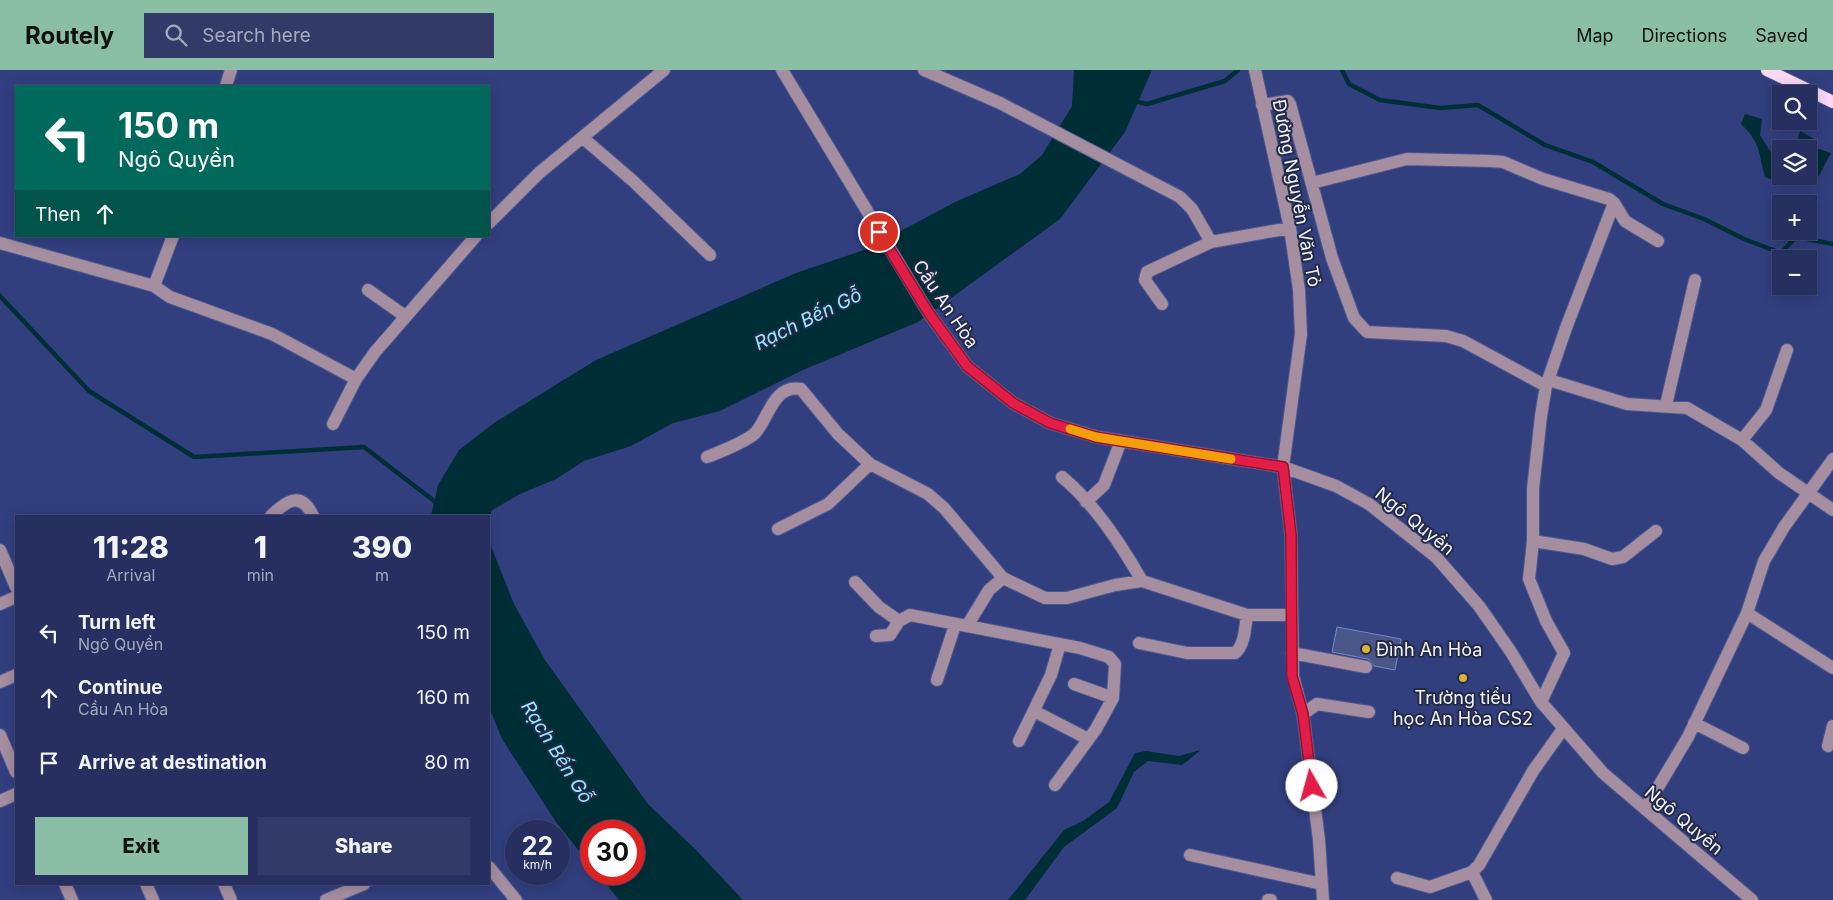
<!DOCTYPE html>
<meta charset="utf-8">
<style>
:root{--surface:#262f5f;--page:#323b68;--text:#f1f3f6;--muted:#a4a9bd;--line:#424a74;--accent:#8abfa5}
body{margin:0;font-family:Inter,sans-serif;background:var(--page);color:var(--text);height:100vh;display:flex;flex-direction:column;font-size:19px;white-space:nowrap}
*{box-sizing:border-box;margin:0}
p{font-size:16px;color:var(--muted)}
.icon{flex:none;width:28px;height:28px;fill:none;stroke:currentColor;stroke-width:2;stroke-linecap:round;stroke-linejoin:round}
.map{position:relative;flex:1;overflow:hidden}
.panel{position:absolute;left:15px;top:445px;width:475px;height:370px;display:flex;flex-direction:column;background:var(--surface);border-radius:0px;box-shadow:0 2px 12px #0003,0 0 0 1px var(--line)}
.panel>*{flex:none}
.hud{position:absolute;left:15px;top:15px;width:475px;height:152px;border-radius:0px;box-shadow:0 2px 12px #0003,0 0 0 1px var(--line);background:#00695c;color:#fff;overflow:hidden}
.buttons{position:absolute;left:1772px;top:15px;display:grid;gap:10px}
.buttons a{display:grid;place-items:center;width:45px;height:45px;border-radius:0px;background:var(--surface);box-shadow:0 2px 12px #0003,0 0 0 1px var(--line);font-size:25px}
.speed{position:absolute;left:505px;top:750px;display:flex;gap:10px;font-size:25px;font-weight:700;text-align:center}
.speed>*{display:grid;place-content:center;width:65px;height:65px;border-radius:50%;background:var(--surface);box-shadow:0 2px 12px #0003,0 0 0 1px var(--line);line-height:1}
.speed small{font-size:12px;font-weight:400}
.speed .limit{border:8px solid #d22;background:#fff;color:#111}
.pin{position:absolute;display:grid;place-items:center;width:42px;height:42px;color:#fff;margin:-21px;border:2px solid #fff;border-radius:50%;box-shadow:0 1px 5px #0007}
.me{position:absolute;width:55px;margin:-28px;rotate:353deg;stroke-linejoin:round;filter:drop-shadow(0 0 4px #0008)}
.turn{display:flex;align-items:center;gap:18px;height:105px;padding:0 20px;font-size:22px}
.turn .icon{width:65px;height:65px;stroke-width:2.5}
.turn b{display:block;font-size:35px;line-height:42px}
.then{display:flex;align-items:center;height:48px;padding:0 20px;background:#0003;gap:10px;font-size:19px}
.eta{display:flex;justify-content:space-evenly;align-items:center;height:85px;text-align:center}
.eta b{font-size:30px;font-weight:800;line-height:35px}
.primary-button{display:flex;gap:10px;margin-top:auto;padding:10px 20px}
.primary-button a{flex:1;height:58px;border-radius:0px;background:var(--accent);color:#111;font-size:20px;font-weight:800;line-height:58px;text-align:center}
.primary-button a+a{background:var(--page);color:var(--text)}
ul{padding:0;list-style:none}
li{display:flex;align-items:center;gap:15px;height:65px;padding:0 20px}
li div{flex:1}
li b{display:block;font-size:19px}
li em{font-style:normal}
header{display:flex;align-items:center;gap:30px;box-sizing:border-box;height:70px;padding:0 25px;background:var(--accent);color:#111}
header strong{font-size:24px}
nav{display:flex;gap:28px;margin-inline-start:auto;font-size:18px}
.search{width:350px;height:45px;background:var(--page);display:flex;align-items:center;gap:12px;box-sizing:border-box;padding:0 18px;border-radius:0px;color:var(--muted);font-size:19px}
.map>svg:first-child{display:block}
</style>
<header>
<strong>Routely</strong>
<div class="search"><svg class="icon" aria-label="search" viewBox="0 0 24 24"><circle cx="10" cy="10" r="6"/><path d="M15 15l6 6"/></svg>Search here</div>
<nav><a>Map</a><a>Directions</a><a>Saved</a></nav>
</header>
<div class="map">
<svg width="1833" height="830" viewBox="0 0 1833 830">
<rect width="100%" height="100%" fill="#323f7f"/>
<path fill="#002e36" d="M1074 0H1152L1125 62 1060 149 918 252 803 300 720 341 673 353 631 376 584 391 556 409 520 424 491 441 489 469V446H431L438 415 459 380 494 353 596 290 796 203 867 179 955 132 1020 104 1042 85 1072 36Z
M1745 44 1762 49 1760 65 1770 81 1780 82 1779 108 1773 110 1765 107C1758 81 1761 74 1741 54Z
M1800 61 1816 70V78L1831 83 1819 106 1809 104V79H1795Z
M489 471 514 534 545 590 648 734 695 779 743 830H619L598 804H634V761H591V796L556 752 502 669 489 637Z
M1201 680 1182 695 1148 691 1134 702 1117 738 1064 777 1025 830H1008L1064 760 1083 751 1109 732 1135 683 1146 681 1179 686Z"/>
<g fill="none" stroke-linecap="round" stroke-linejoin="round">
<path stroke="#002e36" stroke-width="4.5" d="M1342 0 1349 14 1380 30 1440 38 1478 35 1545 75 1593 92 1663 134 1704 149 1744 169 1781 183 1796 167 1833 174
M1134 31 1147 34 1225 11 1238 0
M0 226 89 321 194 387 364 377 438 434"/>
</g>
<path fill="#4a5688" stroke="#7588ce" d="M1337 557 1401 569 1395 600 1374 596 1368 589 1332 582Z"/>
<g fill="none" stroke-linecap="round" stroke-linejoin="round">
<defs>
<path id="minor" d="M782 0 928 242 967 296 1013 333 1050 353 1097 367 1283 397 1336 416 1369 434 1436 487 1479 536 1511 582 1541 632 1603 703 1752 830
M924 0 1000 33 1180 127 1192 139 1211 172 1290 158
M1255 0 1290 158 1299 220 1301 264 1283 397 1291 465 1293 606 1303 644 1319 770 1323 830
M226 16 231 0
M1262 35 1288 31 1290 34 1332 188 1354 248 1367 262 1446 266 1463 271 1546 316
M583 68 633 111 710 185
M1312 113 1407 89 1490 91 1503 92 1543 109 1609 129 1614 133 1625 151 1658 171
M489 153 539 103 664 0
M0 173 154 216 170 227 272 264 356 309
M154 216 173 166
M368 220 405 246
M1162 234 1145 210 1147 202 1211 172
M1549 310 1627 334 1687 338 1742 370 1779 403 1833 440
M1666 335 1695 210
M333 354 356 309 375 282 476 166
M1742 370 1766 340 1787 280
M707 387C722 381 739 375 753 365 767 355 772 313 801 319L838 364 870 394 928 424 944 438 1003 508 1045 528H1067L1115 515 1142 511 1247 545H1291
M1062 407C1095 434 1121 474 1142 511
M1086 432 1104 415 1121 371
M271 446C286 431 301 420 313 446
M778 459 828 434 870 394
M1533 471 1584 479 1612 489 1623 487 1656 461
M0 480 16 517
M1003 508 989 520 967 556 1080 578 1109 587 1115 594 1113 628 1096 659 1055 715
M855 512 879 537 899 551
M0 534 16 527
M1747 543 1833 598
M876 566 890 565 899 551 910 545 967 556
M1139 573 1187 583H1235C1245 575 1245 557 1247 545
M1292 583 1366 597
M937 610 955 555
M0 612 16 605
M1074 614 1113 628
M1541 632 1564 583 1546 551 1529 509 1533 471V419L1541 346 1546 316 1566 258 1614 133
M1034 641 1088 669
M1303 644 1317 634 1369 642
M1694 653 1743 678
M0 665 16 702
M1019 671 1051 605 1060 574
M1828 676 1833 656
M0 731 16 724
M1645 739 1688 667 1747 543 1764 491 1784 457 1833 389
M1190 785 1322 814
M489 797 516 830
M1472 802 1486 830
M1397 808 1430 817 1472 802 1479 795 1533 701 1563 659
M65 814 72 830
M146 814 153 830
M224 814 231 830
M326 830 364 814
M1268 830H1271"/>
<path id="major" d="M1767 0 1833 32"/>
</defs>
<use href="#minor" stroke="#4d5890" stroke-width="14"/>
<use href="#major" stroke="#4d5890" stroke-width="14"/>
<use href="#minor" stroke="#a48ea0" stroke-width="12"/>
<use href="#major" stroke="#fcd8f6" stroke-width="12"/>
</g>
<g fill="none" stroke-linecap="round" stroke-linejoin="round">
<defs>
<path id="route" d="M879 162 928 242 967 296 1013 333 1050 353 1096 367 1283 397 1291 465 1292 606 1303 644 1312 716"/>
</defs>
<use href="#route" stroke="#92132f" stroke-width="12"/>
<use href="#route" stroke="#e11d48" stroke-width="9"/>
<path stroke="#f59e0b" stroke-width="9" d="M1070 359 1096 367 1231 389"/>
</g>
<g fill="#d9b334" stroke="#232a47" stroke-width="2">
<circle cx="1366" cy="579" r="5"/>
<circle cx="1463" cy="608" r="5"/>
</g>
<g text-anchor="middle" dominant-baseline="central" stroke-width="4" stroke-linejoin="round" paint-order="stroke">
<g font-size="18" fill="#f1f3fb" stroke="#232a47">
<text transform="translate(1297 123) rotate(79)">Đường Nguyễn Văn Tỏ</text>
<text transform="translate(946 234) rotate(56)">Cầu An Hòa</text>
<text transform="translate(1415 451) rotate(39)">Ngô Quyền</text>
<text transform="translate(1684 750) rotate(40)">Ngô Quyền</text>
</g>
<g font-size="18" fill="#f1f3fb" stroke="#232a47" text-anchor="start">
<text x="1376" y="579">Đình An Hòa</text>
<text x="1463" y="627" text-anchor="middle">Trường tiểu<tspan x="1463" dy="21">học An Hòa CS2</tspan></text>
</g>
<g font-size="19" font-style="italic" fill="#91ebfd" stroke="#232a47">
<text transform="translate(808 249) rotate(-26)">Rạch Bến Gỗ</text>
<text transform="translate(557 682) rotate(58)">Rạch Bến Gỗ</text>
</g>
</g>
</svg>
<div class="buttons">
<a><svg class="icon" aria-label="search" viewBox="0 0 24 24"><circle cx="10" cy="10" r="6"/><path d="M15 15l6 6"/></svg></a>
<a><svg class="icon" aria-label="layers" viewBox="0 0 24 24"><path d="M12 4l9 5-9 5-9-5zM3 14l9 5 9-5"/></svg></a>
<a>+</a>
<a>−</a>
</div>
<div class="speed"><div>22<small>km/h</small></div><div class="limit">30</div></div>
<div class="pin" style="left:879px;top:162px;background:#d93025"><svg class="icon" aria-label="arrive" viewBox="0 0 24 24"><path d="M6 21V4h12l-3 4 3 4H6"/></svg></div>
<svg class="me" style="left:1312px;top:716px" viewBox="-20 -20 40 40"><circle r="19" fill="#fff"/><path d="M0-13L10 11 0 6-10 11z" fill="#e11d48"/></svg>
<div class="hud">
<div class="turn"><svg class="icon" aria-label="left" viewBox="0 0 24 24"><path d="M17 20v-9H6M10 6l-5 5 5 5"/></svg><div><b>150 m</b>Ngô Quyền</div></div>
<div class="then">Then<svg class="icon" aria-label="ahead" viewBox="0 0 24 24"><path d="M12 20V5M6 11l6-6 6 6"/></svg></div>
</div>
<section class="panel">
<div class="eta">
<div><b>11:28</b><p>Arrival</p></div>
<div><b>1</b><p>min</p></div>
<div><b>390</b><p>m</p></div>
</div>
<ul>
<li><svg class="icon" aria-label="left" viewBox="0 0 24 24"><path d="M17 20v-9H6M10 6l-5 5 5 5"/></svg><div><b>Turn left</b><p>Ngô Quyền</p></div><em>150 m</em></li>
<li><svg class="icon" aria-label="ahead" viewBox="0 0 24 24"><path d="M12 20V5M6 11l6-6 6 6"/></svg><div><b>Continue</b><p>Cầu An Hòa</p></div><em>160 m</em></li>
<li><svg class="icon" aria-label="arrive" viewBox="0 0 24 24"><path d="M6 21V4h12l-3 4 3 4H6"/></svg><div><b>Arrive at destination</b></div><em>80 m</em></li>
</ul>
<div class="primary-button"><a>Exit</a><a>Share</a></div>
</section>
</div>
